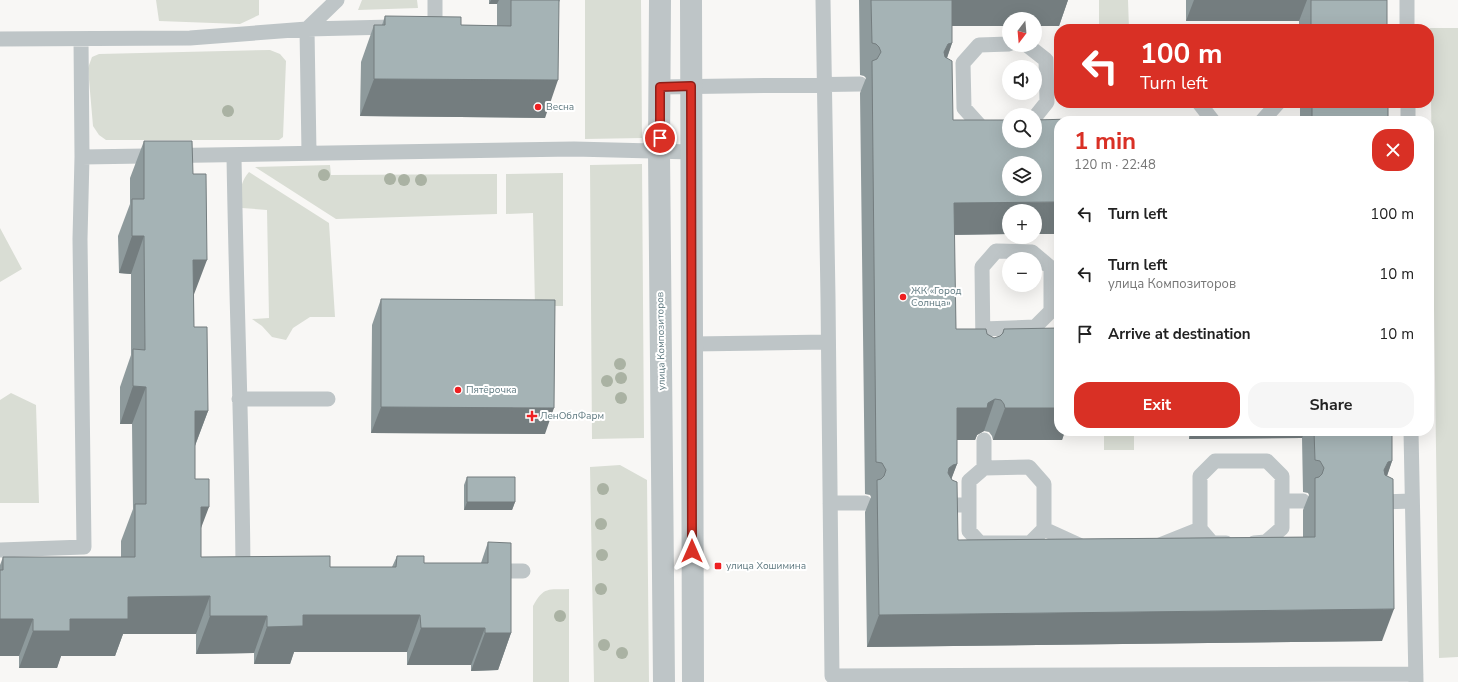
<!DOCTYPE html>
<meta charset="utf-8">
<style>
:root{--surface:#fff;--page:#f6f6f6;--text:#222;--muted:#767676;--accent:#d93025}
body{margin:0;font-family:"Nunito Sans",sans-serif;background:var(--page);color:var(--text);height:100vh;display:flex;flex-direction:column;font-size:15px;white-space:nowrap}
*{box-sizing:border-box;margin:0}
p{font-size:13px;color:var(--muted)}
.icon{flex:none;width:22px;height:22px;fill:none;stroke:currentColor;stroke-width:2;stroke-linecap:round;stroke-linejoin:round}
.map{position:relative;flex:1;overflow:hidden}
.sheet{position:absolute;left:1054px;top:116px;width:380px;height:320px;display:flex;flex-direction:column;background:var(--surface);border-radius:16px;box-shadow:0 4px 16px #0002}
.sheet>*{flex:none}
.guide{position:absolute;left:1054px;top:24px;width:380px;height:84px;border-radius:16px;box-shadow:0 4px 16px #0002;background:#d93025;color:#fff;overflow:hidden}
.needle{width:26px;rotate:196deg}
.fabs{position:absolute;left:1002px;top:12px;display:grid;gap:8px}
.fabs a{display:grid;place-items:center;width:40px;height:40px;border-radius:50%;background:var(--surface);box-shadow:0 4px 16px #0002;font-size:20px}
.pin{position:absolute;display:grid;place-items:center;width:34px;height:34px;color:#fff;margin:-17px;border:2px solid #fff;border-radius:50%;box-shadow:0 1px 4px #0007}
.me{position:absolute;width:44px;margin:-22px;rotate:0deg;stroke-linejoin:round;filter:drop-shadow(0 0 3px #0008)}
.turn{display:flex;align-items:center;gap:14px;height:84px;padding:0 20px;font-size:18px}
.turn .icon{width:52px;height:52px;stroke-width:2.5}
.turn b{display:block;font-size:28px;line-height:34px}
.round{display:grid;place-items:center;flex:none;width:42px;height:42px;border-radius:16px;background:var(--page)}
.head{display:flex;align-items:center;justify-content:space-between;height:68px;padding:0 20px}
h1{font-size:24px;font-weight:700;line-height:30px;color:var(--accent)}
.action{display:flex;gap:8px;margin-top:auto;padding:8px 20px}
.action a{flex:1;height:46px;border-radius:16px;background:var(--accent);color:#fff;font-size:16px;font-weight:700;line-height:46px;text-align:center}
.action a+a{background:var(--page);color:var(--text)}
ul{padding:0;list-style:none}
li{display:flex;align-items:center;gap:12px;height:60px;padding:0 20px}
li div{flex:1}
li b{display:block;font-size:15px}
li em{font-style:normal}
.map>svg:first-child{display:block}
</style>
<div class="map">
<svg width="1458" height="682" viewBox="0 0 1458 682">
<rect width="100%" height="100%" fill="#f8f7f5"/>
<path fill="#d9ddd4" d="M156 0H259V15L240 24 159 21Z
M362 0H417L418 8 358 10Z
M585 0H641L642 138 585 139Z
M1099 0H1128L1129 29H1099Z
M1430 28H1458V657L1439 658Z
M270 50 280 54 286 61 283 137 279 140H106L99 135 93 126 88 68 92 57 99 54Z
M642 164 644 438 592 439 590 165Z
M330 165 331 175 497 174V214L336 219 255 167Z
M249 172 329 223 335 317H310L293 328 286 340 272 337 262 326 252 319 269 318 267 210 242 208C240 193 239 184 249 172Z
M563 173V306H535L533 213 506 214V174Z
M0 228 22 269 0 282Z
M11 393 36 405 39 503H0V400Z
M1104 431H1134V450H1104Z
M620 465 647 480 649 682H594L590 467Z
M569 589V682H533V606C544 586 548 590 569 589Z"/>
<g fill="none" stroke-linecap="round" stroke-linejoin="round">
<path stroke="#bec5c7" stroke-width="15" d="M823 0 828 298 832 676 1416 674
M1407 0V29
M424 27 435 26V0
M0 39 190 38 307 29 392 27
M81 39 82 157
M1009 44 979 45 963 63 964 108 982 128H1009
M1027 45 1046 60 1047 102 1035 117
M660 87 860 84
M1199 103 1213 121
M1408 103V121
M1262 121 1278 103
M309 153 307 29 337 0
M234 155C236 293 242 431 243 569H250
M983 329 1035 327 1051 311V268L1032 252 996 251 982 267 983 348
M692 344 828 342
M239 399H328
M1411 431 1416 682
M984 440V468
M1381 502 1412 501
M830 503H865
M945 505H969V531L980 543H1030L1044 529V484L1029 467 984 468 969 481V505
M1044 529 1079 545V550
M1226 543H1212L1200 529V476L1215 461H1267L1282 476V501
M1254 543 1266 542 1282 528V501H1303
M1160 546V545L1200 529
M0 550 84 547 80 239 82 157 574 149 692 152
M492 571H523"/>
<path stroke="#bec5c7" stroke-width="22" d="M660 0 659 151 664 682
M691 0 693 682"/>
</g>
<g fill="#aab2a3">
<circle cx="228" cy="111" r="6"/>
<circle cx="324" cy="175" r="6"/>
<circle cx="390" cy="179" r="6"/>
<circle cx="404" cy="180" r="6"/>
<circle cx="421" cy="180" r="6"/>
<circle cx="620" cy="364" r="6"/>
<circle cx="621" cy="378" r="6"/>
<circle cx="607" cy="381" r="6"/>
<circle cx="621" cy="398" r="6"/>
<circle cx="603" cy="489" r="6"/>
<circle cx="601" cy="524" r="6"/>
<circle cx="602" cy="555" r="6"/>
<circle cx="601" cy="589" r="6"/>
<circle cx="560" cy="616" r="6"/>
<circle cx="604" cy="645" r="6"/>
<circle cx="622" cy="653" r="6"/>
</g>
<path fill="#8e9a9c" d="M489 0H560L559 2 545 118 360 116 361 62 374 25H382L385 16 461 25 497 26V4H489Z
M859 0H1068L1059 26H952V43L947 58 953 120 1059 234H1035V211H1009V234L954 235 956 329 987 334 994 338 1000 336 1002 334 1004 329 1059 431H1065L1062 440H993L992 436 989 432 984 431 977 435 975 440H957V464L951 479 958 540 1303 537V510L1309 495 1308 493 1303 492 1302 438 1189 439V431H1392V461L1387 476 1382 641 867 647 865 512 871 497 870 495 865 494 860 93 866 78 864 76 860 75Z
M1186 0H1387V29H1299V21H1186Z
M1300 103H1388V121H1198V119L1300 118Z
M144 141 194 295V327L208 411 195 446V479L201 528V557L330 567H392L397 556 424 563H481L488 542 511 633 498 670 471 671V665H407V652H294L290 664H254V653L196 654V634H123L115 656H61L57 668H19V656H0V565L3 557H121V541L133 509 132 424H120V387L131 355V274L119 273 118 236 130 204V178Z
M381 299 545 434 371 433 372 325Z
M467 477 515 502 512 510H464V485Z"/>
<path fill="#747d7f" d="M491 0H499L497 4H489Z
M950 0H1068L1059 26H1035V19H1009V26H940Z
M1194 0H1307L1299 21H1186Z
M952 43 941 75 944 52 948 44Z
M374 79 558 80 545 118 360 116Z
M1059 202V234H1035V211H1009V234L942 235 954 203Z
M132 236H144L131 274 119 273Z
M193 260H207L193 297Z
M133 386 146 387 132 424H120Z
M995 399 984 431 977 435 975 440H945L957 408 988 403Z
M381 407 554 408 545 434 371 433Z
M1005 408H1059V431H1065L1062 440H993Z
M195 411H208L194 448Z
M1192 431H1305L1302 438 1189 439Z
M1392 461 1381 493 1384 470 1388 462Z
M957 464 945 496 941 497 949 468 953 465Z
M467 502H515L512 510H464Z
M201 507H209L195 544Z
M210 596 196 634H123L115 656H61L57 668H19L33 631 70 619 128 597Z
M1394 609 1382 641 867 647 879 615Z
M303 615H420L407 652H294L290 664H254L267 627Z
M210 616H267L254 653 196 654Z
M0 619H33L19 656H0Z
M421 628H485L471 665H407Z
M485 633H511L498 670 471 671Z"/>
<path fill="#a5b3b5" stroke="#747d7f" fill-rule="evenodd" d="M511 0H559L558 80 374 79V25H385V16L461 17V25L511 26Z
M871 0H952V43L948 44 944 52 945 57 952 61 953 120H1009V141H1035V120L1071 119V121H1059V202L954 203 956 329H986L987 334 994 338 1000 336 1003 333 1004 329 1059 328V408H1005L1004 404 1001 400 995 399 988 403 987 408H957V464L953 465 949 468 948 473 952 480 957 482 958 540 1315 537V478L1319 477 1322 474 1324 468 1320 461 1315 460 1314 431H1392V461L1388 462 1384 470 1385 475 1393 479 1394 609 879 615 877 480 881 479 884 476 886 470 882 463 876 462 872 61 877 59 881 52 879 47 876 44 872 43ZM1009 163H1035V189H1009Z
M1311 0H1387V29H1311Z
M1312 103H1388V121H1198V119L1312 118Z
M144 141H192L193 174H206L207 260H193L194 327H207L208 411H195V479H209V507H201V557L330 556V567H396L397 556H424V563H488V542L511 543V633H485V628H421L420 615H303V626L267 627V616H210V596L128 597V619H70V631H33V619H0V570H3V557H135V504H146V387L133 386V349L145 350 144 236H132V199H144Z
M381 299 555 300 554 408 381 407Z
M467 477H515V502H467Z"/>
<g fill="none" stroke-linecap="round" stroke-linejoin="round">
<defs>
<path id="route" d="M660 138V87L691 86 692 551"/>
</defs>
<use href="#route" stroke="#8d1f18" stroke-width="10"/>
<use href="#route" stroke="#d93025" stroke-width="7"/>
</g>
<g fill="#ee1f21" stroke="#fff" stroke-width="1.5">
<circle cx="538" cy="107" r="4"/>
<circle cx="903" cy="297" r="4"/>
<circle cx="458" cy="390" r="4"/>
<path d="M530 410h4v4h4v4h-4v4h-4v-4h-4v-4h4z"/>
<rect x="714" y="562" width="8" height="8" rx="2"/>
</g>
<g text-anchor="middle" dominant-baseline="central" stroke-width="4" stroke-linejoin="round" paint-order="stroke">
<g font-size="10" fill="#617b82" stroke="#fff" text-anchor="start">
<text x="546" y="107">Весна</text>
<text x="911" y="291">ЖК «Город<tspan x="911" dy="12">Солнца»</tspan></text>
<text x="466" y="390">Пятёрочка</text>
<text x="540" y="416">ЛенОблФарм</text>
<text x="726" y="566">улица Хошимина</text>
</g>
<g font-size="10" fill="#617b82" stroke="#fff">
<text transform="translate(661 341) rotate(-91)">улица Композиторов</text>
</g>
</g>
</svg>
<div class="fabs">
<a><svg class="needle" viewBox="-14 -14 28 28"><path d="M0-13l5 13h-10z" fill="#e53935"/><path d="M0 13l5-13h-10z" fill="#767676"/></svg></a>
<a><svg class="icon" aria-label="sound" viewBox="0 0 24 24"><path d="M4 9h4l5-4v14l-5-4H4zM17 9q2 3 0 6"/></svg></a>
<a><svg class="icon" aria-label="search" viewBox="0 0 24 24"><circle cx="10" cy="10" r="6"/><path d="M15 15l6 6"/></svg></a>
<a><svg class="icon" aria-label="layers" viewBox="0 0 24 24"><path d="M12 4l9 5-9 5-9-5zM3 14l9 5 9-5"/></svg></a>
<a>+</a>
<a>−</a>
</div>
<div class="pin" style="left:660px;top:138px;background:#d93025"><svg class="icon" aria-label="arrive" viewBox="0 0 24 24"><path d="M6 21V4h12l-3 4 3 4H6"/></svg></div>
<svg class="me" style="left:692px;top:551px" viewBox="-20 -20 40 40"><path d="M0-17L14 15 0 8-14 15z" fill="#d93025" stroke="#fff" stroke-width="4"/></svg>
<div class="guide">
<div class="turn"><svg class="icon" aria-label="left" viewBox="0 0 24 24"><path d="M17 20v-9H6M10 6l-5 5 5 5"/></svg><div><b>100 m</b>Turn left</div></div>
</div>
<section class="sheet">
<div class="head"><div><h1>1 min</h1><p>120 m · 22:48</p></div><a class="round" style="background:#d93025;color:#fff"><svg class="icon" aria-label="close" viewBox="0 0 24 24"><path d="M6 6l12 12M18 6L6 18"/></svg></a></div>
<ul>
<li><svg class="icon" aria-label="left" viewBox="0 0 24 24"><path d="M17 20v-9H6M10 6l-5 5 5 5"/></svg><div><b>Turn left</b></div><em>100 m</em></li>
<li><svg class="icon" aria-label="left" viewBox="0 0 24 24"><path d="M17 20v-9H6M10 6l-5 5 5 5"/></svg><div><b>Turn left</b><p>улица Композиторов</p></div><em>10 m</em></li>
<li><svg class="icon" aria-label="arrive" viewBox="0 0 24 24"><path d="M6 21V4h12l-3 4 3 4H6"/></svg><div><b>Arrive at destination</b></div><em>10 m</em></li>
</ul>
<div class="action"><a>Exit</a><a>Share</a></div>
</section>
</div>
